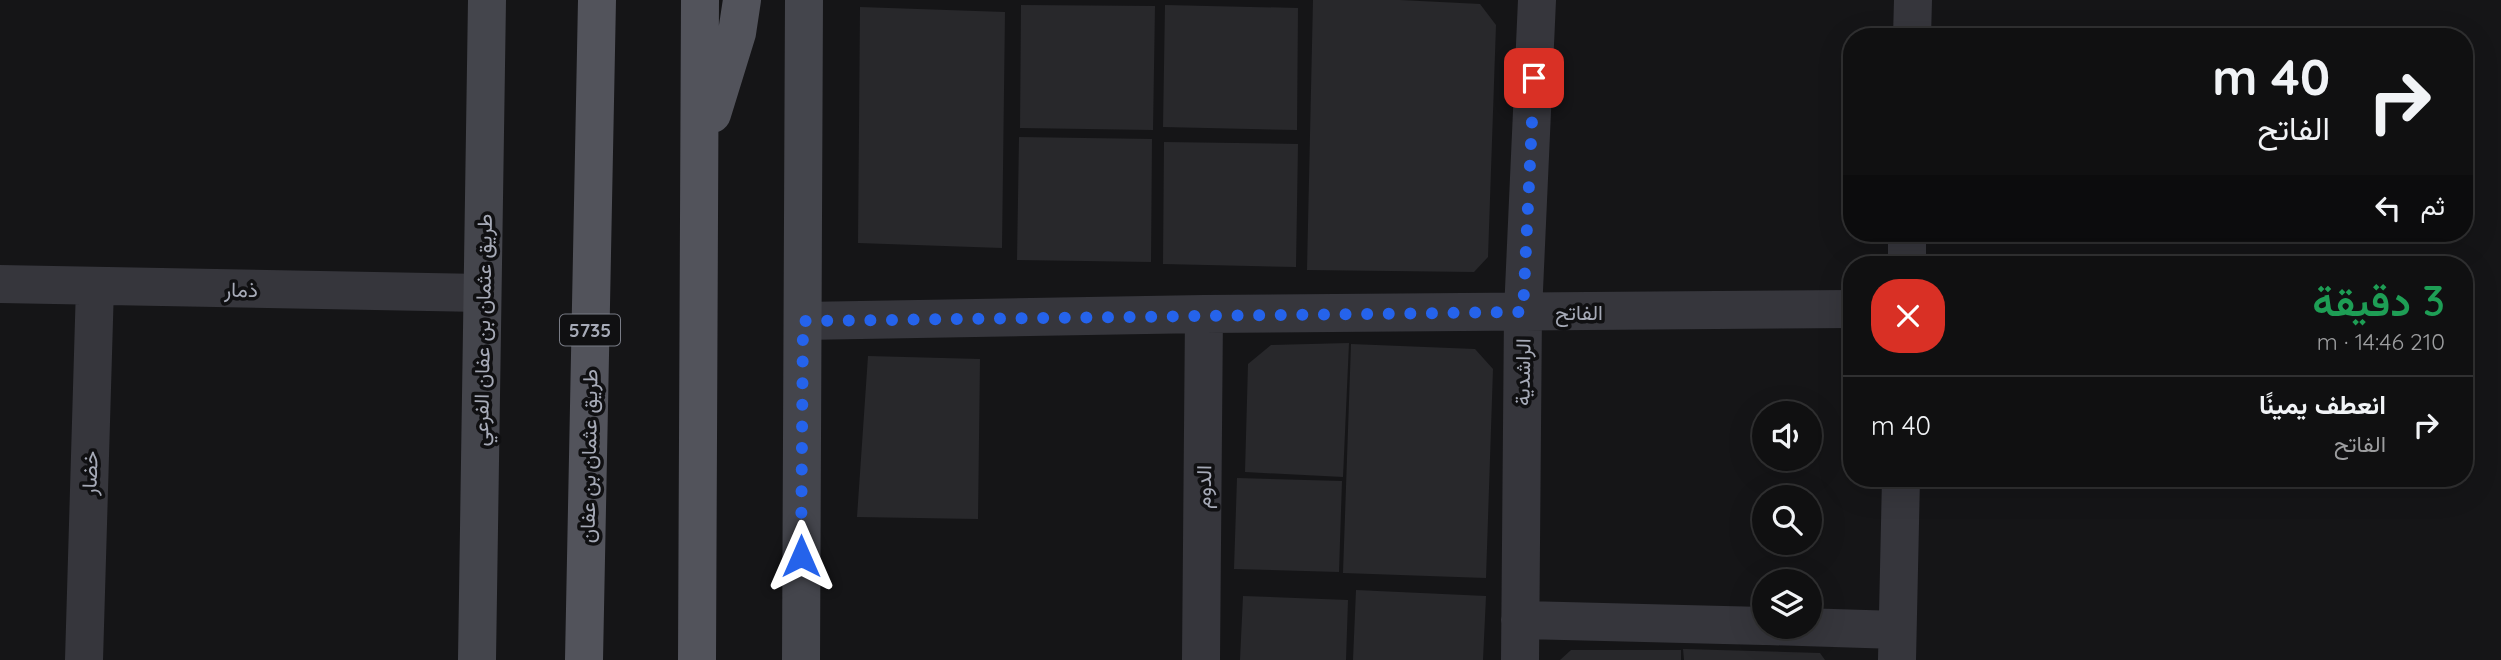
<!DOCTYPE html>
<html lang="ar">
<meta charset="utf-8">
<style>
:root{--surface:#101011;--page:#19191a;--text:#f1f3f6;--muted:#9c9d9f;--line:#303031}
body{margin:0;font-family:Quicksand,Vazirmatn,sans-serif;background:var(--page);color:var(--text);direction:rtl;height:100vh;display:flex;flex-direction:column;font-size:26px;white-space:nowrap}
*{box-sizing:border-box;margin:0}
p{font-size:23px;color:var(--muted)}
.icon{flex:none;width:38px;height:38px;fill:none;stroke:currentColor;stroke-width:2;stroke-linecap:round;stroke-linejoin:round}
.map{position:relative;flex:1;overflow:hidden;direction:ltr}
.panel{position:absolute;left:1843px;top:256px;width:630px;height:231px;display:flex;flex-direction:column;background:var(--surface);border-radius:28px;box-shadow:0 7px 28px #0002,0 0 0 2px var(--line);direction:rtl}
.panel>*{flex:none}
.banner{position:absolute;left:1843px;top:28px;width:630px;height:214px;border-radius:28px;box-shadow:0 7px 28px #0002,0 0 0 2px var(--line);direction:rtl;background:#101011;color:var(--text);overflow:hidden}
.tools{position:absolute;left:1752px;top:401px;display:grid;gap:14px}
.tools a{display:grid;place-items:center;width:70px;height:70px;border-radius:50%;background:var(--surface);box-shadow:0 7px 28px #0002,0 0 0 2px var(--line);font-size:35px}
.pin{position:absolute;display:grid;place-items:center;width:60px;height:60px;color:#fff;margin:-30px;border-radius:14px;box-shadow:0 4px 10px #0006}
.me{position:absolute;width:77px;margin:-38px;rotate:0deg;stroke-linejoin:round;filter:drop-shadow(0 0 5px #0008)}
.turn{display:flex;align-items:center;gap:24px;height:147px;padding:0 28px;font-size:32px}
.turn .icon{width:91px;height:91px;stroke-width:2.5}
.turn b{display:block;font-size:49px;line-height:60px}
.then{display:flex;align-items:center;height:66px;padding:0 28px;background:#0003;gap:14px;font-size:26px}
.round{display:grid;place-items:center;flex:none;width:74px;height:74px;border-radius:28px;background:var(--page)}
.overview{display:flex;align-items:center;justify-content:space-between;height:119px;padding:0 28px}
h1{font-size:42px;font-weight:600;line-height:52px;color:#1e9e55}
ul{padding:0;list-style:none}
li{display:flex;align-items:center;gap:21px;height:98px;padding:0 28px;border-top:2px solid var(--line)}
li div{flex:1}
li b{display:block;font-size:26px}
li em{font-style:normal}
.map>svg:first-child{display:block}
</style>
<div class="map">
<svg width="2501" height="660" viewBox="0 0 2501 660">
<rect width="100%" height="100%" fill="#151517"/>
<path fill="#28282b" d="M1313 0H1400L1480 4 1496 25 1488 257 1474 272 1307 270Z
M1021 5 1155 6 1153 130 1020 128Z
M1165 5 1298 8 1297 130 1163 127Z
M860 7 1005 12 1002 248 858 243Z
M1019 137 1152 139 1151 262 1017 260Z
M1164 142 1298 144 1296 267 1163 264Z
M1349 343 1343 477 1245 472 1248 364 1271 345Z
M1351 344 1475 349 1493 369 1486 578 1343 573Z
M868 356 980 359 978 519 857 517Z
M1237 478 1342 481 1339 572 1234 569Z
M1356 590 1486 596 1483 660H1353Z
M1243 596 1348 600 1346 660H1240Z
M1683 649 1820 653 1825 660H1684Z
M1571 650H1681V660H1560Z"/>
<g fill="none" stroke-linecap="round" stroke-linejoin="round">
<path stroke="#36363c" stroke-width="38" d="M1912 37 1913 0
M1907 264V233
M0 284 482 293
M803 321 1204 314 1852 309
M1520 620 1764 626
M1767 626 1897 630
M84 660 95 286
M1201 660 1204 314
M1520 660 1523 312 1537 0
M1897 660 1901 478"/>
<path stroke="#44454c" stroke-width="38" d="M477 660 487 0
M801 660 804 0"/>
<path stroke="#52535b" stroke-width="38" d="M712 114 737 33 742 0
M584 660 597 0
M697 660 700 0"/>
</g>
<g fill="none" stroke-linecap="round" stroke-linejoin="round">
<path stroke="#2563eb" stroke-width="12" stroke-dasharray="0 21.6" d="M801 556 803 321 1523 312 1534 78"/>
</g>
<g text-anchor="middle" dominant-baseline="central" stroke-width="7" stroke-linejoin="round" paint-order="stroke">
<rect fill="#101012" stroke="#797c86" stroke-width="2" x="560" y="314.5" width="60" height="31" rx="5"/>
<g font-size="19" font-weight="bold" fill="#a6aab7">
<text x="590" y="330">5735</text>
</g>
<g font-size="21" fill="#a6aab7" stroke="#101012">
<text transform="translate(241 289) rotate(1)">ذمار</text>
<text x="1579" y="312">الفاتح</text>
<text transform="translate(482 330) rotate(-89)">طريق عثمان بن عفان الفرعي</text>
<text transform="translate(1522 372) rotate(-89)">الراشدية</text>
<text transform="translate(588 456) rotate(-89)">طريق عثمان بن عفان</text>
<text transform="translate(89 473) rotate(-88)">خضار</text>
<text transform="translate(1203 487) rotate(-89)">الدوم</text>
</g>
</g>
</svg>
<div class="tools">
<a><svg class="icon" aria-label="sound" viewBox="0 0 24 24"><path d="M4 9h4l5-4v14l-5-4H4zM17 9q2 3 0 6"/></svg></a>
<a><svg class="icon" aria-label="search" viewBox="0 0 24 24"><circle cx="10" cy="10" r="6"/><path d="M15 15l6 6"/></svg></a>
<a><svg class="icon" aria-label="layers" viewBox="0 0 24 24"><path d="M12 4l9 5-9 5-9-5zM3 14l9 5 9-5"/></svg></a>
</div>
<div class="pin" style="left:1534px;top:78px;background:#d93025"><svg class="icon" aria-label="arrive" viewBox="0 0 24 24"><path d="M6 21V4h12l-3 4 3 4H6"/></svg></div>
<svg class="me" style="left:801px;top:556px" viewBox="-20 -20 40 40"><path d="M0-17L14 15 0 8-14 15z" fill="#2563eb" stroke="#fff" stroke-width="4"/></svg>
<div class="banner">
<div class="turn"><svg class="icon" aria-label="right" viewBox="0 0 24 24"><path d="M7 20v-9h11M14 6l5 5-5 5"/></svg><div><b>40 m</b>الفاتح</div></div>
<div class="then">ثم<svg class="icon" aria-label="left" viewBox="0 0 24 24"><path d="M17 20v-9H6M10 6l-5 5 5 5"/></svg></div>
</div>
<section class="panel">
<div class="overview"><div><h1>3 دقيقة</h1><p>210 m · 14:46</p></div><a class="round" style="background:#d93025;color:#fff"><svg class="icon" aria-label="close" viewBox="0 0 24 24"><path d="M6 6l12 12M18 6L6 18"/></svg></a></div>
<ul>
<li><svg class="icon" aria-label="right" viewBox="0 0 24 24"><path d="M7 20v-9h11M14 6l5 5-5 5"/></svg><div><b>انعطف يمينًا</b><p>الفاتح</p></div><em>40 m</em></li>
</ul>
</section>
</div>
